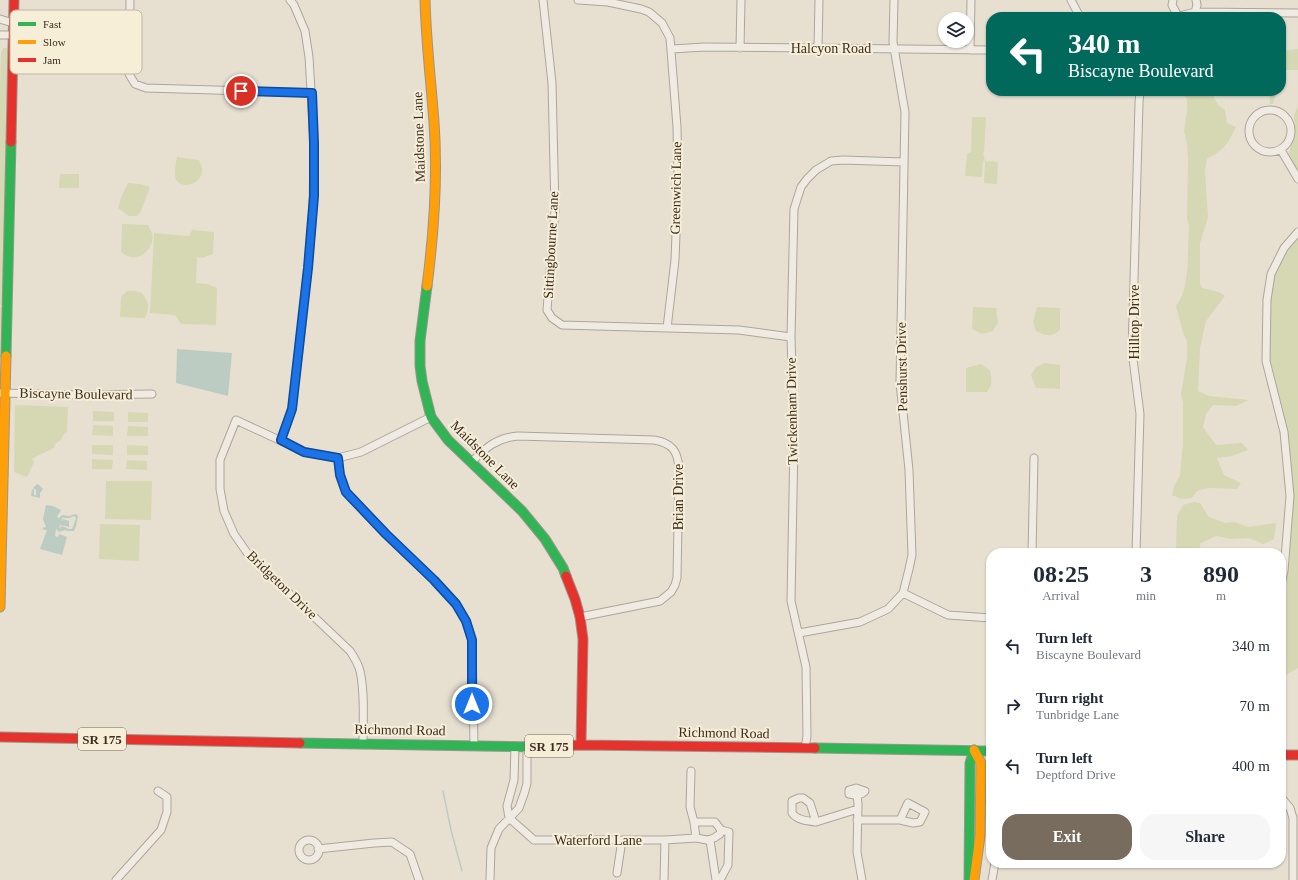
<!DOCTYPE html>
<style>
:root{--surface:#fff;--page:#f6f6f7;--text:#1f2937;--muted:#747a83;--accent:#786c5e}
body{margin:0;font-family:"Times New Roman",serif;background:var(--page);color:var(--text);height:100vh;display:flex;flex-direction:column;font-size:15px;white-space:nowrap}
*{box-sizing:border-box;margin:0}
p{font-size:13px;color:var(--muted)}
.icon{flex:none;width:22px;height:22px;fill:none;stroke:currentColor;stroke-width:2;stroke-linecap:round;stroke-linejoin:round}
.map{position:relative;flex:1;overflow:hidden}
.sheet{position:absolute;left:986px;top:548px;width:300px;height:320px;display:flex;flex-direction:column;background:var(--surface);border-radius:16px;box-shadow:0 1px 3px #0004}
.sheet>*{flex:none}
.hud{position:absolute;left:986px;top:12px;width:300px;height:84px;border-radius:16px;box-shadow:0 1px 3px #0004;background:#00695c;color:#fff;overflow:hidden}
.tools{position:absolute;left:938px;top:12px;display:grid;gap:8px}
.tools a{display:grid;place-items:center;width:36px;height:36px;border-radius:50%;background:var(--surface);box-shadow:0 1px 3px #0004;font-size:20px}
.pin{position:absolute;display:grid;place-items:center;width:34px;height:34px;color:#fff;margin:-17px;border:2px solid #fff;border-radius:50%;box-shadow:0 1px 4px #0007}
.me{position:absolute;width:44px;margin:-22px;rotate:0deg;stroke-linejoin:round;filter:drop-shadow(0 0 3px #0008)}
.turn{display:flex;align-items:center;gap:14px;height:84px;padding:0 16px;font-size:18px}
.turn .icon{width:52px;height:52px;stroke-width:2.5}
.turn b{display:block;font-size:28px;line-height:34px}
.eta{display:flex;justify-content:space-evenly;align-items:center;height:68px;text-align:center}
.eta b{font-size:24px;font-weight:700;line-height:28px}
.action{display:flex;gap:8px;margin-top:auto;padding:8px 16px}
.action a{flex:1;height:46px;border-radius:16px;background:var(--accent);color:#fff;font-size:16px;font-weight:700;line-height:46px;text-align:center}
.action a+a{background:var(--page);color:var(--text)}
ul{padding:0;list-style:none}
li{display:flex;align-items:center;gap:12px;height:60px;padding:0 16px}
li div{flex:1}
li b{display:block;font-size:15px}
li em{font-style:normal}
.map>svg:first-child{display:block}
</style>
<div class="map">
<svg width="1298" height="880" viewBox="0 0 1298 880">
<rect width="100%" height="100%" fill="#e7e0d1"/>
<path fill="#d6d7b3" d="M3 48H6L9 49 4 305H0V89L1 53Z
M1298 49V70H1285L1281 78V51Z
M1182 91H1213C1213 100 1218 105 1225 110L1227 123 1236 127C1227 145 1225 149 1207 159L1205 171 1208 217 1200 243V283L1202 288 1219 292 1225 296 1206 321 1200 348 1198 391 1209 396 1249 400 1236 406 1213 405 1206 414 1203 427 1216 445 1242 443 1248 450 1232 456 1217 458 1224 475 1241 483 1237 489 1208 488 1197 491 1192 498 1182 499 1172 495 1174 486 1180 476 1183 443V403L1181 394 1187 358V341L1183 333 1176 306C1191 287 1187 249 1189 225L1187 219 1188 160 1187 144 1184 131 1187 112V98L1182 94Z
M1269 91H1277L1273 104H1270Z
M1298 106V170L1294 167 1289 154 1295 128 1294 115Z
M972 117H986L984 153H983L985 161 998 162 997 184 984 183 985 161H983L982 177 966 176 965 175 967 154 971 152Z
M177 157 199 160C200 163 202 166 202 169 203 186 177 191 175 176 174 170 176 163 177 157Z
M60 174H79V188H59Z
M128 183 140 184 150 187 141 211 137 216H129L118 208 121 197Z
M122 224 148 225C149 228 151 231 152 234 155 246 143 260 130 257 127 256 124 254 121 252Z
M192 230 214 232 213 254 202 258 197 257 196 283 208 284 217 288 216 325 181 324 175 315 150 313 154 233 189 236Z
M1298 232V668L1284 676 1281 685V584L1290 496 1284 432 1266 361 1271 274Z
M127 291H135L142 293C149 303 150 306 145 318L120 317 121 297Z
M0 307H4L2 382 0 383Z
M973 307 996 308 998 323 993 331 982 334 972 329Z
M1037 307 1060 308V330C1050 338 1047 336 1036 331L1033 322Z
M1045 363 1060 365V389L1036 388 1031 375 1036 367Z
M981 364 990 370C992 378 993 385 987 392H966V368Z
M15 405 68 407 67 432 63 435 62 439 55 444 54 448 37 456 32 459 34 462 27 477 14 472Z
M93 411 114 412V421H93Z
M128 412 148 413V422H128Z
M93 425 113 426V436L92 435Z
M128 426 148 427V436H127Z
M92 445H113V455L92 454Z
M127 445 148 446V455H127Z
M92 459 113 460 112 469H92Z
M127 460 147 461V470L126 469Z
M106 481H152L151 520 105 519Z
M1193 502 1200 503 1209 517 1225 523 1235 522 1248 527 1276 523 1274 539 1263 544 1249 538 1232 539 1216 536 1201 543 1198 553H1176L1177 516 1183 505Z
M100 524 140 525 139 561 99 559Z"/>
<path fill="#bcccc2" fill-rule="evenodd" d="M177 349 232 353 228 396 176 383Z
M37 484 39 485 43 489 40 493V498L31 496 32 489 34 490V495H36V490L33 488Z
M46 505 53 506 61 510 57 517 59 518 62 515 69 516 75 514 78 516 76 526 74 531H68L65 530 59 532 56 529 55 536 58 537 59 534 67 537 62 555 40 549 47 530H44L42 528 46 527 43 519ZM74 516 76 518 72 529H69L62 526 59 528 60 525 69 527V521L63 519 62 522V518H70Z"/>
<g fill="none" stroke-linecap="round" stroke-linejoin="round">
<path stroke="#bcccc2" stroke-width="1.5" d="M443 791 451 830 462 871"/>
<defs>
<path id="street" d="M130 0 129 74 135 84 146 88 311 93
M543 0 552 83 555 210 547 310 552 318 562 325 739 330 791 337
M578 0 608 2 641 9 649 12 662 23 670 38 677 127 678 181 675 260 667 328
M1071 0 1080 17
M1173 0 1172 5 1178 16
M1195 12 1197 5 1196 0
M1176 17 1195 12 1298 13
M0 19 13 23
M0 35H13
M740 48 741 0
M818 48 819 0
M672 49 704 47 818 48 991 50
M970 50 971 0
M1249 131a21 21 0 1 1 42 0a21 21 0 1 1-42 0Z
M1281 150 1298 179
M0 393 83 395 152 394
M281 440 292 409 308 268 313 209 314 143 309 57 305 31 294 5 290 0
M338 458 340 475 346 492 386 535 434 580 456 604 466 621 472 640 474 745
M471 463C485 448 496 438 518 436L654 440C672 443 678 451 679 469L677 578 675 585 671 592 660 601 580 617
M1032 553 1034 458
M1136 553 1140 414 1132 351 1139 103 1140 91
M1281 584 1284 571 1290 496 1284 432 1266 361 1267 300 1271 274 1284 248 1298 232
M903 593 948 615 991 618
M799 633 860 622 888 609 903 593 909 569 912 555 909 470 900 383 905 112 893 42 894 0
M363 743C363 720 365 693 360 671 358 663 354 657 350 651L248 554 234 534 224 511 220 489V460L236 420 305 452 338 458 361 452 431 417
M805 748 807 736 806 667 791 601 794 442 791 337 794 209 801 187 807 179 816 170 831 161 843 160 904 162
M691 771 690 807 694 822 696 838
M856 788 865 791C861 796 855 795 849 794V790Z
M857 796 858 804 857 852 862 880
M1281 797 1290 808 1293 818V880
M799 798H803L810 803 816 822C807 821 797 820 792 813V801Z
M908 803 925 812 920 822 913 823 900 820Z
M509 818 534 840H665L696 838 707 840 714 838 720 834 721 830
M509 818 507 806 514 780 515 746
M857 820H900
M694 822H715L721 830 729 832 728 865 720 880
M816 822 858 809
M710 840 716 880
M299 850a10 10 0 1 1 20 0a10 10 0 1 1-20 0Z
M318 849 374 843 392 842 410 854 419 880
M617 873 622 840
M116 880 161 830 167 812V797L158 791
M490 880 491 848 499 829 519 808 525 791 527 783V747
M664 880 665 840
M992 880 995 863"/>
<path id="fast" d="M427 286 420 341V366L422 381 431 417 448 440 522 511 545 539 563 568 566 576
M6 356 11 142
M300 743 539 747
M815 748 991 751
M969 880 970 763 974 750"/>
<path id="slow" d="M425 0C426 41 431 81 434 122 438 177 434 232 427 286
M0 607 6 356
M974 750 981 763 980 836 974 880"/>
<path id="jam" d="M11 142 14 0
M566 576 575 599 580 617 583 639 581 745
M0 737 300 743
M539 747 581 745 815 748
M1281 755H1298"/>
</defs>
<use href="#street" stroke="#ada599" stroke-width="9"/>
<use href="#fast" stroke="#9c958a" stroke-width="11"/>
<use href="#slow" stroke="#9c958a" stroke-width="11"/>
<use href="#jam" stroke="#9c958a" stroke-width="11"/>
<use href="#street" stroke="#efebe3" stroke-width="7"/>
<use href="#fast" stroke="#30b455" stroke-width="9"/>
<use href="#slow" stroke="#ff9f0a" stroke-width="9"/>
<use href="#jam" stroke="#e5322d" stroke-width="9"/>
</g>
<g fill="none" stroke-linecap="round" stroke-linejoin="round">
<defs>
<path id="route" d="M241 91 312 93 314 143V196L308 268 292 409 281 440 304 452 338 458 340 475 346 492 386 534 434 580 456 604 466 621 472 640V704"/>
</defs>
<use href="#route" stroke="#114b97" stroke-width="10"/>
<use href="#route" stroke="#1a73e8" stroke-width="7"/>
</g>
<g text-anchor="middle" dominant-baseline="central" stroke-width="4" stroke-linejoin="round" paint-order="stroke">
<g fill="#f7eed8" stroke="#756857" stroke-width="1">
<rect x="78" y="728" width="48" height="22" rx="3"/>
<rect x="525" y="735" width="48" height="22" rx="3"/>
</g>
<g font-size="13" font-weight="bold" fill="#3d2e20">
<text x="102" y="739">SR 175</text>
<text x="549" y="746">SR 175</text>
</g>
<g font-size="14" fill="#3d2e20" stroke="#f7eed8">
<text x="831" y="48">Halcyon Road</text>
<text transform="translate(419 137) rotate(-92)">Maidstone Lane</text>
<text transform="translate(676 188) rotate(-89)">Greenwich Lane</text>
<text transform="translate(551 245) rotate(-87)">Sittingbourne Lane</text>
<text transform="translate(1134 322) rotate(-90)">Hilltop Drive</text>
<text transform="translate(902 367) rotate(-91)">Penshurst Drive</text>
<text transform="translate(76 394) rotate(1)">Biscayne Boulevard</text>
<text transform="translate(792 411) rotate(-91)">Twickenham Drive</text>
<text transform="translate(485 455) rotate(45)">Maidstone Lane</text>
<text transform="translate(678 497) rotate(-90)">Brian Drive</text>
<text transform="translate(282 585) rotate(44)">Bridgeton Drive</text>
<text transform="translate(400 730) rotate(1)">Richmond Road</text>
<text transform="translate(724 733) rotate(1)">Richmond Road</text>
<text x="598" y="840">Waterford Lane</text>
</g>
</g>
<rect x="10" y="10" width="132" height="64" rx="6" fill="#f7eed8" stroke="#bfb4a1" stroke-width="1"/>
<rect x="18" y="22" width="18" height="4" fill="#30b455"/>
<rect x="18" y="40" width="18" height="4" fill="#ff9f0a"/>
<rect x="18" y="58" width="18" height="4" fill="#e5322d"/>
<g font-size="11" fill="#3d2e20">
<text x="43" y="28">Fast</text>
<text x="43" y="46">Slow</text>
<text x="43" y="64">Jam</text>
</g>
</svg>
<div class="tools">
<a><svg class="icon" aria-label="layers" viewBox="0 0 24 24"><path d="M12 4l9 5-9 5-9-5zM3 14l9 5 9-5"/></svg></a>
</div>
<div class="pin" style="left:241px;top:91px;background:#d93025"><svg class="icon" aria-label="arrive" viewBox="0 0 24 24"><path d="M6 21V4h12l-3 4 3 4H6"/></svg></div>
<svg class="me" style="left:472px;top:704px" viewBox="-20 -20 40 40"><circle r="17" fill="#1a73e8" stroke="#fff" stroke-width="3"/><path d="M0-11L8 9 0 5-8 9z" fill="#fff"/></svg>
<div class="hud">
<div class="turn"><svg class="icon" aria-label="left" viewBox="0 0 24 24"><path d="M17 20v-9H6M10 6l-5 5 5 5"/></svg><div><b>340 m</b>Biscayne Boulevard</div></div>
</div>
<section class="sheet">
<div class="eta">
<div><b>08:25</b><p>Arrival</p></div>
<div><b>3</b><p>min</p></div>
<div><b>890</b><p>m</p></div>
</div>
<ul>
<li><svg class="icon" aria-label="left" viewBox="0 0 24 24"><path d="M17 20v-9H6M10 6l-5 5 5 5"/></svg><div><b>Turn left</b><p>Biscayne Boulevard</p></div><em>340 m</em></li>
<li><svg class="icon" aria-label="right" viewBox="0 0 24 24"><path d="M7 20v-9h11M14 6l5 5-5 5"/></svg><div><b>Turn right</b><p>Tunbridge Lane</p></div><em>70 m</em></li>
<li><svg class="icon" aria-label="left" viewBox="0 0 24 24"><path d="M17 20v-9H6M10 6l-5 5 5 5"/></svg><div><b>Turn left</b><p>Deptford Drive</p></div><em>400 m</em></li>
</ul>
<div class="action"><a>Exit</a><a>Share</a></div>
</section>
</div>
